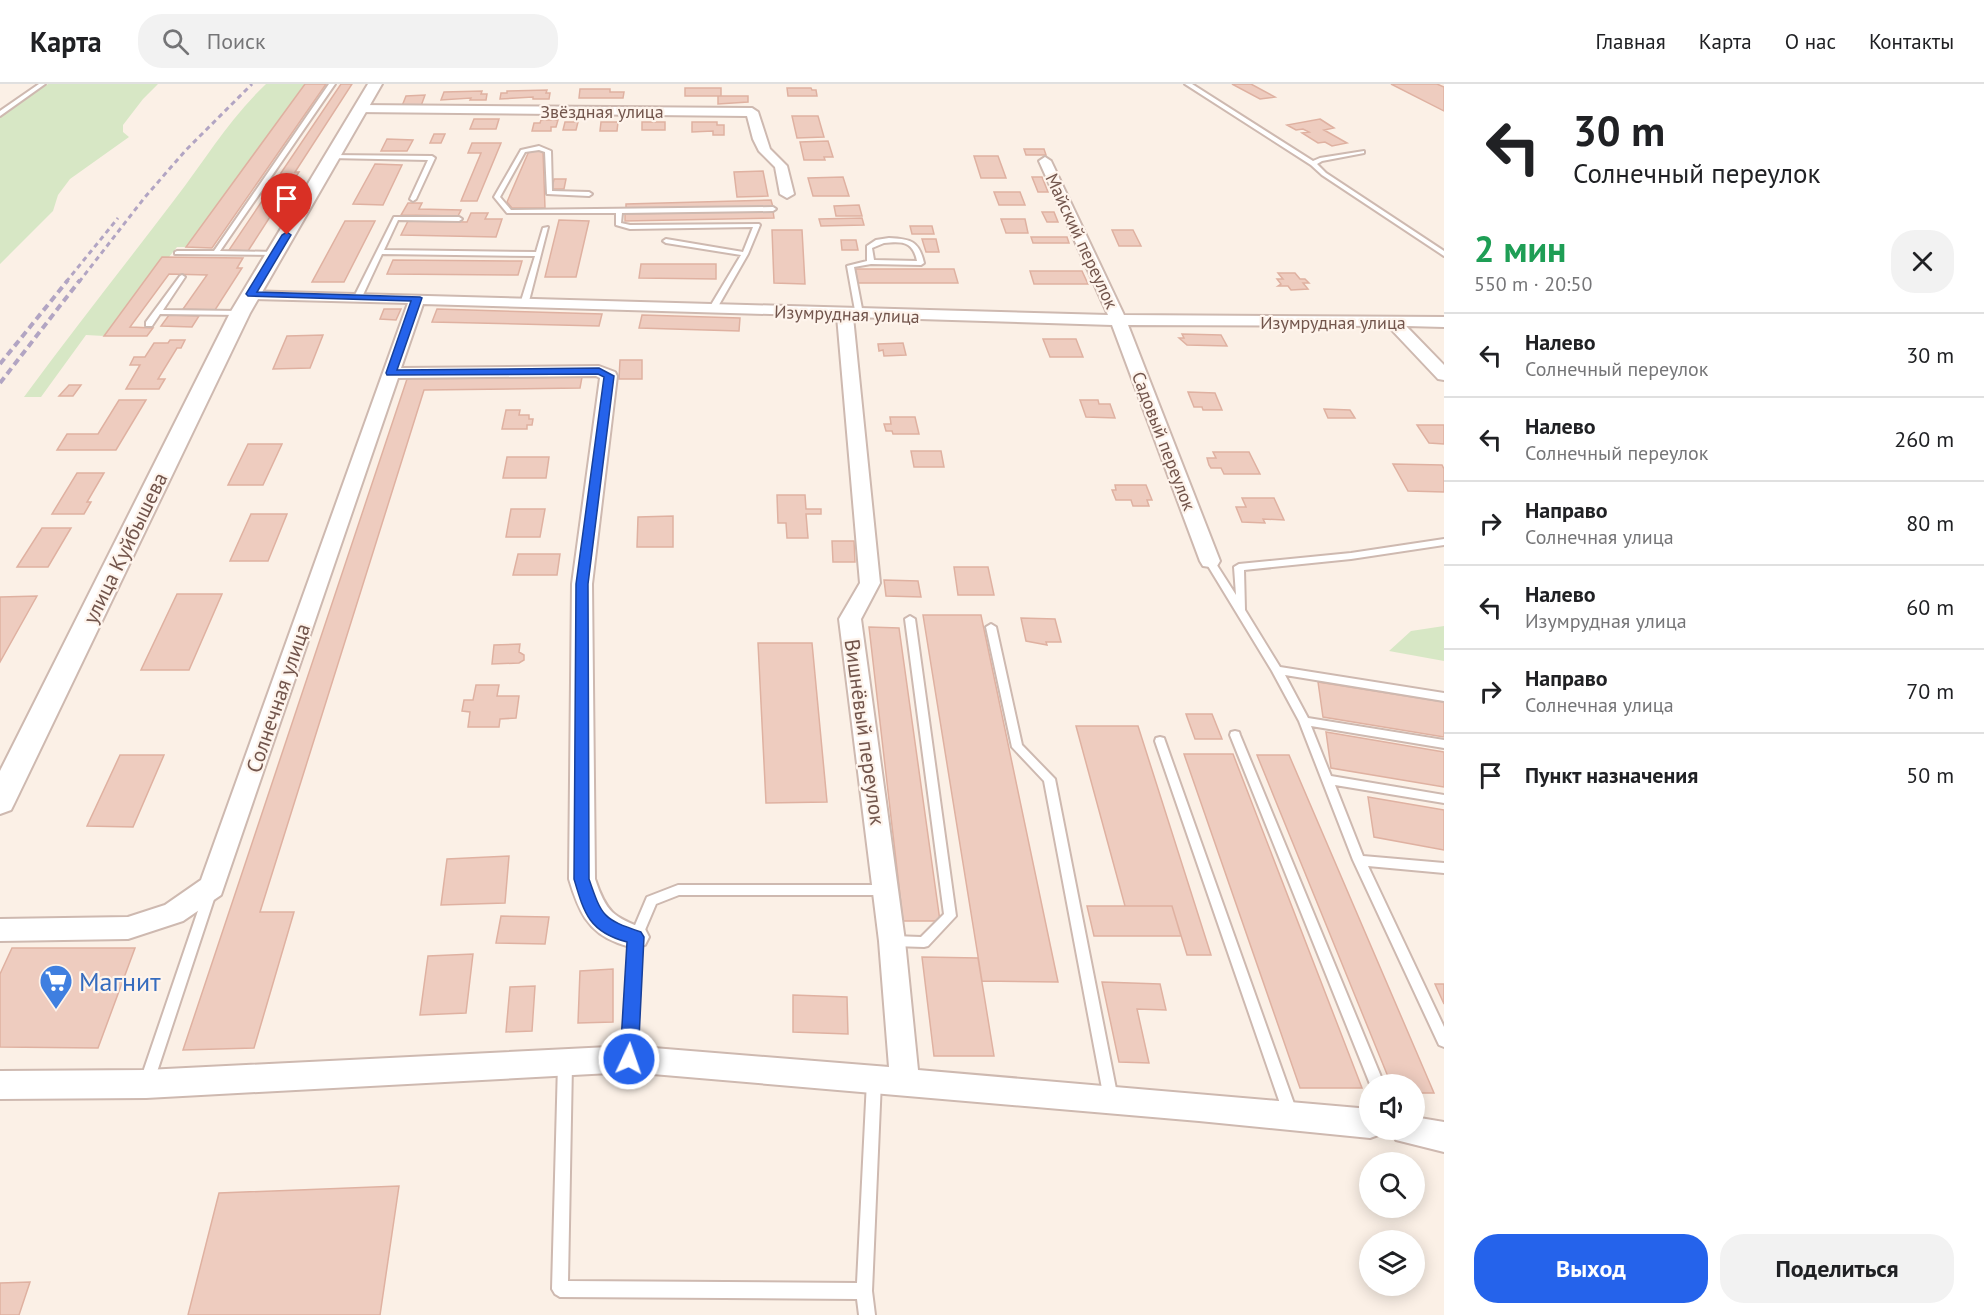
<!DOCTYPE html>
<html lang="ru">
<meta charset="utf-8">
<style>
:root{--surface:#fff;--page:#f2f2f2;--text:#202124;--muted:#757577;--line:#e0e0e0;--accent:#2563eb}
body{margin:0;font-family:"PT Sans",sans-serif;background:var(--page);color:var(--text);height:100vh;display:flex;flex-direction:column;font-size:22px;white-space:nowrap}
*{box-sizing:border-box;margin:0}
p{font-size:20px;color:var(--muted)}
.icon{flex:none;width:33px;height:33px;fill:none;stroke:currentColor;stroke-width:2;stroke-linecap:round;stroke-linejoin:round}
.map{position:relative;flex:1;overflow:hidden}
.details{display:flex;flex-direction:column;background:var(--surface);width:540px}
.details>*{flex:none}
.top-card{background:#fff;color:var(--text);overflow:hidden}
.tools{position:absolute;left:1359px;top:990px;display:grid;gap:12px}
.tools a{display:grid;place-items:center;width:66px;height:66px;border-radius:50%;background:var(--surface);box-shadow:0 3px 15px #0003;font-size:30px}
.pin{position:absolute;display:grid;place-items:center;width:51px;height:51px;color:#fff;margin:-62px -26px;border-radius:50% 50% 50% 0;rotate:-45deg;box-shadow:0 0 6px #0007}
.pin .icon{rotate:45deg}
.me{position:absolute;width:66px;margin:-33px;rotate:3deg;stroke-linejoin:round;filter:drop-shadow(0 0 4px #0008)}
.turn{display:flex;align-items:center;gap:21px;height:126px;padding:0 30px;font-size:27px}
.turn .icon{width:78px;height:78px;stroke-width:2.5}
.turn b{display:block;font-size:42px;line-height:51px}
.round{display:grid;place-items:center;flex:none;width:63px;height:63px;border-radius:24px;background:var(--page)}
.overview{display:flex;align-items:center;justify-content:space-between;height:102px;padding:0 30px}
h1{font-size:36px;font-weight:800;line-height:45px;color:#1e9e55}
.cta{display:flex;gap:12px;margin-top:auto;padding:12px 30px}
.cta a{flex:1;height:69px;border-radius:24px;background:var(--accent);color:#fff;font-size:24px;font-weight:800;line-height:69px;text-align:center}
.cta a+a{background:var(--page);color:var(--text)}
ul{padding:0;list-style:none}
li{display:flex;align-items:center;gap:18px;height:84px;padding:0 30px;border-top:2px solid var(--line)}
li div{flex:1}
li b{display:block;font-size:22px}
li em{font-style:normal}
header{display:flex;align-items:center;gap:36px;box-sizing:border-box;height:84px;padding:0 30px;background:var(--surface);border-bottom:2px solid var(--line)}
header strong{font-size:28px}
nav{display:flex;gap:33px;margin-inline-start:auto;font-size:21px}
.search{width:420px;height:54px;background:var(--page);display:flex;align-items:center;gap:15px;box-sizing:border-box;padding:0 21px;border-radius:24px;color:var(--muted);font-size:22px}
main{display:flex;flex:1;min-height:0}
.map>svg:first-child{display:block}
</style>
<header>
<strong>Карта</strong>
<div class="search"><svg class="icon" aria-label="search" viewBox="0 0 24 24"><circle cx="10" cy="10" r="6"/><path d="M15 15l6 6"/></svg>Поиск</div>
<nav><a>Главная</a><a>Карта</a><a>О нас</a><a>Контакты</a></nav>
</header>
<main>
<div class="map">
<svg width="1444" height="1231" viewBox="0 0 1444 1231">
<rect width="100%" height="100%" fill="#fbf0e6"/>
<path fill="#d7e7c5" d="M48 0H158L143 15 123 41V48L129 53 70 95 58 111 53 127 0 180V33Z
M266 0H305L186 163H177L169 173H162L104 252 86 251 41 313H24C73 246 125 181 175 115 205 76 229 35 266 0Z
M1444 542V577L1389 567 1411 547Z"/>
<path fill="#eeccbf" stroke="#dfb1a1" stroke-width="1.5" d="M305 0H326L212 164 186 163Z
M341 0H352L295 88H299L248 167 229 166Z
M1232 0H1251L1275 13 1260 15Z
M1391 0H1437L1444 3V27Z
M685 4H721V12H685Z
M787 4H811L812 6H816L817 12H788Z
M580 5H610V8H624L623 14H579Z
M547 6 546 9H550L549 15H533V13L500 15 501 9H507V7Z
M482 7 481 10H487L486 16H470L471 14 441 16 444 8Z
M425 11 421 22H402L406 12Z
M718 12H748V18L718 20Z
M792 32H818L824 53 797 54Z
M474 35H499L496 45H470Z
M1320 35 1334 44 1324 46 1347 59 1332 62 1325 58 1318 59 1302 49 1309 48 1303 45 1296 46 1287 41Z
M541 36H558L556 43H551V47H532L534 39H540Z
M565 38H578L576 46H563Z
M601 38H618L617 47H600Z
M642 38H665V46H642Z
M692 38H717V41H724V51H713V47L692 48Z
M434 50H445L441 59H430Z
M387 55 413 56 407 67H381Z
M828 57 833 73H824L825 76H804L800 58Z
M472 59H501L477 117H461L481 69H468Z
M1024 65H1044L1046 71H1026Z
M529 67H543L545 124H512L507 118Z
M974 72H998L1006 94H981Z
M375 80 402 81 383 121 353 120Z
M763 87 768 112 737 113 734 88Z
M843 93 849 112H813L808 94Z
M1032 93H1042L1048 108H1038Z
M554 95H566L564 105H552Z
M994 108H1020L1025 121H999Z
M771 116 773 123 626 126V120Z
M408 119H422L419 125 461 126 458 132 401 131Z
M859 121 862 132H836L834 122Z
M773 127 774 134 625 137V130Z
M1042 128H1054L1058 138H1047Z
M471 129H488L485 135H502L496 153 401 151 408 137 467 138Z
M862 134 864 141 821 142 819 135Z
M1001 135H1025L1028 149H1006Z
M559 136 589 137 576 193H545Z
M345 137H375L344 198H312Z
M910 142H932L934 150H912Z
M772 146H802L805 200 774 199Z
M1112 146H1133L1141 162H1119Z
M1031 153H1067L1069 159H1033Z
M922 155H936L939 168H926Z
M841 156H856L858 166H842Z
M162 173 243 174 237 184H242L215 226 183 225 207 191 169 190 130 243 153 244 147 252H104Z
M393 176 522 177 518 191 387 190Z
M641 180H716V195L639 194Z
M855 185H954L958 199H858Z
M1030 187H1082L1088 200H1034Z
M1278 189H1295L1300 195H1305L1309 199H1303L1308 205 1291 206 1288 202H1278L1281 200 1277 195H1283Z
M384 225H401L396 236 380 235Z
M437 225 602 230 599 242 432 238Z
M169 231 199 232 192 243 161 242Z
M642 231 740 234 739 247 639 244Z
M1182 250 1221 251 1227 262 1187 261 1179 254H1184Z
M323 251 310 284 273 285 287 252Z
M1043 255H1076L1083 273H1050Z
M170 256H185L181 264H177L158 295H165L159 305H126L140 281H130L134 273H145L154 259H168Z
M903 259 906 271 884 272 883 266 879 267 878 260Z
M620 276H642V295H619Z
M582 293 580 304 424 306 260 828H294L254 964 183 966 407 295Z
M69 301H81L73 312H59Z
M1188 308 1215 309 1222 326H1203L1202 323H1194Z
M119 316H146L116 366H57L67 350H98Z
M1080 316H1098L1099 320H1110L1115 334 1086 333Z
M1324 325 1350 326 1355 334H1328Z
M506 326H520L519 331H529V335H533L532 341H527V345H502Z
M890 333H915L919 350H893L892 347H886L884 340H891Z
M1417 341H1444V360L1429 359Z
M248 360H282L263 401H228Z
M911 367H941L944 383H914Z
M1213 368H1249L1260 390H1224L1221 384H1211L1209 381 1207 374H1216Z
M507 373H549L546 394H503Z
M1393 380 1442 381 1444 385V408L1408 407Z
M77 389H104L87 418H91L84 430H52Z
M1115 401H1146L1152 416H1147L1149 422H1133L1131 416H1116L1112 406H1116Z
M777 411H805L806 425H821V430H806L808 454H787L786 439H778Z
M1242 414H1274L1284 436 1263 435 1265 439 1242 438 1236 423H1246Z
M511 425H545L540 453H506Z
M251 430H287L268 477H230Z
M673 432V463H637L638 433Z
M42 444H71L48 483H17Z
M832 457H854L855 478H833Z
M518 470H560L557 491H513Z
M954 483H988L994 511H958Z
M884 496 918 497 921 513 886 512Z
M177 510H222L189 586H141Z
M37 512 0 578V513Z
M923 531H981L1058 898 982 897Z
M1021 534 1055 535 1061 558H1046L1047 561 1026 557Z
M869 543 899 544 940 837H903Z
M758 559H812L827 718 766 719Z
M520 560 519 568 524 571V576L519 579 492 580 494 561Z
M1318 598 1444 618V653L1323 633Z
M476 601H499L497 612H519L516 634 500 635 499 643H468L470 628 462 627 464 616H473Z
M1186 630H1212L1222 655H1195Z
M1076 642H1138L1211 871H1187L1172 822H1125Z
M1326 648 1444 668V703L1331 684Z
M1184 670H1233L1362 1004H1300Z
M120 671H164L133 743 87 742Z
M1257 671H1289L1434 1009H1414V1000H1391Z
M1368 713 1444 726V766L1374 753Z
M509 772 505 819 441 821 447 775Z
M1087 822H1172L1181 852H1094Z
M501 832 549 833 545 860 496 859Z
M12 864H135L98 964 0 963V890Z
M473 870 466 929 420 931 428 872Z
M922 873 978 874 994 972H934Z
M613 885V938L578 939 580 887Z
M1102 898 1160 900 1166 926 1137 925 1149 979 1119 978Z
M1435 900H1444V920Z
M535 902 532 947 506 948 510 903Z
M793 911 847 913 848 950 793 948Z
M399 1102 380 1231H188L219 1109Z
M30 1198 19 1231H0V1199Z"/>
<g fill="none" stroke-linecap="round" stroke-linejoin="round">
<defs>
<path id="service" d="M39 0H45L0 32V27Z
M329 0H335L220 167 276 168 278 169V171L175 170V168L177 167H214Z
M1185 0H1192L1313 77 1320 74 1364 67V69L1322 77 1317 80 1326 89 1444 167V172L1322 91 1311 81Z
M539 62 551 67 552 107 589 108 592 110 589 112 547 110 545 68 539 66 525 68 500 113 511 126 773 123 776 125 773 127 622 129 621 139 630 141 759 140 760 141 748 170 716 226 709 228 708 226 741 171 666 159 663 157 666 155 743 168 753 143 630 145 616 141V129H507L494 113 521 66Z
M331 71 432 72 435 74 416 115 413 117 410 115 428 76 329 74V72Z
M394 133H459L462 135 459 137 398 136 384 166 536 168 543 144 548 143 529 217 525 219 521 217 535 172 382 170 362 213 355 215 354 213Z
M889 154C911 155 919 157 924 179L921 181 871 180 854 183 863 230 856 232 847 182 867 177V162L876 156ZM884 159C902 157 913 157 917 177L874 176 872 164Z
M182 191 185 193 163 226 240 227 244 229 240 231 160 230 152 242H146V238L180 192Z
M1444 455V461L1351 475 1244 486 1245 526 1280 583 1444 609V617L1285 591 1308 634 1444 656V664L1311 642 1331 692 1444 711V719L1335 701 1363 772 1444 779V789L1368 782 1444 943V963L1439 961 1353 776 1299 637 1272 587 1205 477 1210 474 1213 475 1236 511 1234 483 1239 480 1351 469Z
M910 532 915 535 956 832 928 862 924 863 893 862 889 861 887 857 889 853 893 852 921 853 944 830 905 535Z
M991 540 996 543 1022 661 1055 695 1118 1015 1116 1020 1111 1022 1106 1020 1104 1015 1044 697 1012 663 986 543Z
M1235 647 1239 648 1240 651 1384 1000H1370L1230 651 1231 648Z
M1160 653 1164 654 1165 657 1298 1031 1296 1036 1291 1038 1286 1036 1284 1031 1155 657 1156 654Z
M678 801H885L889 802 891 806 889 810 885 811H679L656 820 642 853 636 975 634 979 629 981 624 979 622 975 630 853 647 813Z
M210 804 214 805 216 809 153 1000 151 1005 146 1006 141 1005 139 1000 204 809 206 805Z
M565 974 570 976 572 980 568 1197 857 1199 867 997 869 992 874 991 879 992 881 997 872 1207 875 1231H859L857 1215 560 1213 555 1210 552 1205 558 980 560 976Z"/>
<path id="minor" d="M360 21 752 24 758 28 770 65 787 82 794 110 787 114 780 110 775 83 759 67 753 55 747 32 356 28 354 25Z
M1045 73 1051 77 1124 231 1444 233V243L1406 242 1444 281V296L1438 295 1388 242 1128 241 1220 477 1217 482 1210 483 1203 482 1200 477 1112 241 853 233 880 499 861 535 905 857 918 986 1370 1025V1046H1383L1381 1050 1370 1054 1199 1037 629 988 146 1014 0 1015V987L146 986 629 962 889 983 879 857 839 535 860 499 837 232 423 220 401 284 599 282 615 288 617 292 592 500 595 795C606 828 613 833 645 845L649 853 645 861C635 865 629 863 618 859 587 848 578 825 569 795L572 500 600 294 596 292 398 294 221 811 183 837 128 855 0 857V835L128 833 165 821 201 796 408 219 251 215 243 210 246 207 1108 231 1039 77Z
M1414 1033 1444 1038V1068L1396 1056 1392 1046H1414Z"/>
<path id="tertiary" d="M368 0H382L250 229 15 718 11 726 0 730V687L230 229Z"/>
</defs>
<use href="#service" stroke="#ceb9b0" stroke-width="4"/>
<use href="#minor" stroke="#ceb9b0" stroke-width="4"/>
<use href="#tertiary" stroke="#ceb9b0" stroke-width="4"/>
<use href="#service" fill="#fff" fill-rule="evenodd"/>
<use href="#minor" fill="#fff" fill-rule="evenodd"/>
<use href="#tertiary" fill="#fff" fill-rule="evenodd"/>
<path stroke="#b2a5c3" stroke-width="3" stroke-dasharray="5 4" stroke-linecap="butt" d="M66 198 118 134
M79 198 145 113 186 66 252 0"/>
<path stroke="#b2a5c3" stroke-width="4" stroke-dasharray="7 4.5" stroke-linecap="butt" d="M0 280 68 196
M0 299 80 196"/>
</g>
<path fill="#2563eb" stroke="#184099" stroke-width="1.5" d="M287 148 291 151 257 208 420 213 422 214 397 286 599 284 614 292 588 500 589 795C602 833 603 835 641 848L644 853 638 975 635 981 629 983 623 981 620 975 627 858C589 848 584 829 574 795L576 500 604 293 598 290 387 291 386 289 411 217 248 212 246 210 282 151Z"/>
<defs>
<symbol id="supermarket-pin" viewBox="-11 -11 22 30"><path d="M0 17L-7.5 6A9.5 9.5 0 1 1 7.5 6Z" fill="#3f7fe0" stroke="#fef4ec"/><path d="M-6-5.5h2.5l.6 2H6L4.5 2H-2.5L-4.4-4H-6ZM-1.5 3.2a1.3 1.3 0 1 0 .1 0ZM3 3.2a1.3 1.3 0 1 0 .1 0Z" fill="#fff"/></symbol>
</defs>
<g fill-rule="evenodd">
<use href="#supermarket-pin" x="37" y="878" width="38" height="52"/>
</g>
<g text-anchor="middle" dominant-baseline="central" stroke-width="4.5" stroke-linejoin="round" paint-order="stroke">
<g font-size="18" fill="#72554c" stroke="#fef4ec">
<text x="602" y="27">Звёздная улица</text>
<text transform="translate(1082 157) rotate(65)">Майский переулок</text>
<text transform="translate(847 230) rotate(2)">Изумрудная улица</text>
<text x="1333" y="238">Изумрудная улица</text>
<text transform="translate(1164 357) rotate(69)">Садовый переулок</text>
</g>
<g font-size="21" fill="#72554c" stroke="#fef4ec">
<text transform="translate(125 464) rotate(-64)">улица Куйбышева</text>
<text transform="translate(278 614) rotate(-71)">Солнечная улица</text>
<text transform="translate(865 648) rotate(82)">Вишнёвый переулок</text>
</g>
<g font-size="26" fill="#366cbe" stroke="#fef4ec" text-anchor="start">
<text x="79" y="897">Магнит</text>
</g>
</g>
</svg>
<div class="tools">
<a><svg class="icon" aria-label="sound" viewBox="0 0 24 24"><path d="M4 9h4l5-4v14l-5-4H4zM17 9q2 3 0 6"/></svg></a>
<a><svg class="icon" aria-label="search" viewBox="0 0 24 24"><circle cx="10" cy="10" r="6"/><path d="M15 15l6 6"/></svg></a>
<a><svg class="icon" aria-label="layers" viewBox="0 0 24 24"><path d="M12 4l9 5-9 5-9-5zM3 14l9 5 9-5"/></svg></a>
</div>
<div class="pin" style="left:287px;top:151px;background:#d93025"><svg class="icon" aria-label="arrive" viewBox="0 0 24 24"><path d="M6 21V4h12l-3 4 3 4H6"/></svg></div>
<svg class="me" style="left:629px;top:975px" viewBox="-20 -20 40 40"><circle r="17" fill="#2563eb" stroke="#fff" stroke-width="3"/><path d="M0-11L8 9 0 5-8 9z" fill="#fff"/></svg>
</div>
<section class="details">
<div class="top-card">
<div class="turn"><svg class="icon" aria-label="left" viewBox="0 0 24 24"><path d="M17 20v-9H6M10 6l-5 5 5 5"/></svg><div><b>30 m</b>Солнечный переулок</div></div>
</div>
<div class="overview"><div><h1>2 мин</h1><p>550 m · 20:50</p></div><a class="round"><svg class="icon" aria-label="close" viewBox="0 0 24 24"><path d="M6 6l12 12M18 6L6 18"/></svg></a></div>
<ul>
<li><svg class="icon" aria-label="left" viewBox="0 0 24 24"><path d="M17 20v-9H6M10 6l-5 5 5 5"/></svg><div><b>Налево</b><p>Солнечный переулок</p></div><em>30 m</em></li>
<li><svg class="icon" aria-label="left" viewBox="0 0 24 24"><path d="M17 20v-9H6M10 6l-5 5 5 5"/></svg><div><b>Налево</b><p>Солнечный переулок</p></div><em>260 m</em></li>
<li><svg class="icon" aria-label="right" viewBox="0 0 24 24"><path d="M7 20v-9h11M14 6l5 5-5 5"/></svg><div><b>Направо</b><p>Солнечная улица</p></div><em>80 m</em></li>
<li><svg class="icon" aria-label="left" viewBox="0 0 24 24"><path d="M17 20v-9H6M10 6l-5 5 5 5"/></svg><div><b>Налево</b><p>Изумрудная улица</p></div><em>60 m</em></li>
<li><svg class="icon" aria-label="right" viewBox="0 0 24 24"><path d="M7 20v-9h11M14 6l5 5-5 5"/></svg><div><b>Направо</b><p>Солнечная улица</p></div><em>70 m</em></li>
<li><svg class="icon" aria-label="arrive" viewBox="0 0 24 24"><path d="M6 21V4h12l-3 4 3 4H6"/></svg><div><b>Пункт назначения</b></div><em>50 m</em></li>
</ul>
<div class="cta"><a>Выход</a><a>Поделиться</a></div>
</section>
</main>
